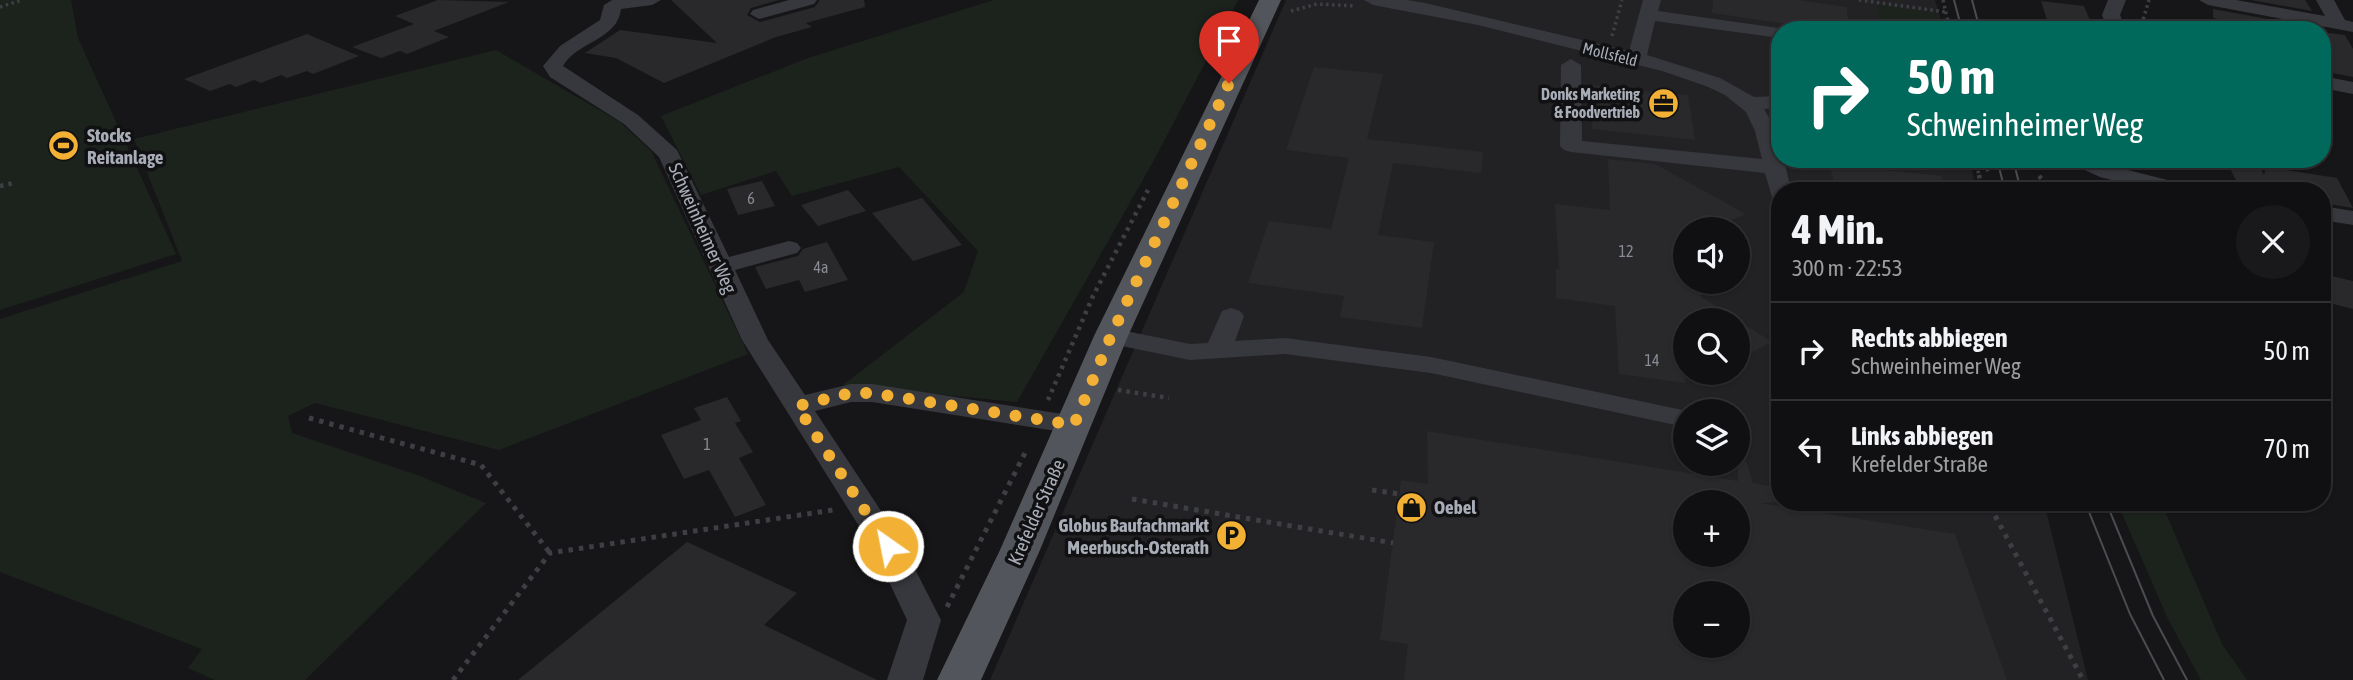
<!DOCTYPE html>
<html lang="de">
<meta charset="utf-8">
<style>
:root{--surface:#101012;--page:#19191b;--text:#f1f3f6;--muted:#9c9d9f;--line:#303032}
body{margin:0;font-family:"Asap Condensed",sans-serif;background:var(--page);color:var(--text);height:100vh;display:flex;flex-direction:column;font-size:26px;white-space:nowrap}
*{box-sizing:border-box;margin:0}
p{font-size:23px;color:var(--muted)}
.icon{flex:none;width:38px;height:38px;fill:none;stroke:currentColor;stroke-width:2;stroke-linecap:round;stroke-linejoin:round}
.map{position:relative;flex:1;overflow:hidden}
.details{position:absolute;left:1771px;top:182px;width:560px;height:329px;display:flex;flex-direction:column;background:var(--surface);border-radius:28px;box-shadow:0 2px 5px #0004,0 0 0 2px var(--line)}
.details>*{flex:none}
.top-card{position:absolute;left:1771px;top:21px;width:560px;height:147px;border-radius:28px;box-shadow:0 2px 5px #0004,0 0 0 2px var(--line);background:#00695c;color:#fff;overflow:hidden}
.controls{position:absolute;left:1673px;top:217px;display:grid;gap:14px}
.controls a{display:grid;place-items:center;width:77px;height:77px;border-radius:50%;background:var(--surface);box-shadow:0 2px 5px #0004,0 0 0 2px var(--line);font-size:35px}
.pin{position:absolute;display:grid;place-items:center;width:60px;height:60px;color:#fff;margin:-72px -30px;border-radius:50% 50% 50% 0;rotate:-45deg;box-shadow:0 0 7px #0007}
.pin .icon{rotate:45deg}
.me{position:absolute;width:77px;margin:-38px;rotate:327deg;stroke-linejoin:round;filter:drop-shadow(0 0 5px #0008)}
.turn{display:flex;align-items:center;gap:24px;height:147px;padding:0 21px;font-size:32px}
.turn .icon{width:91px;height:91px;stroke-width:2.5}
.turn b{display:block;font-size:49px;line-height:60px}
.round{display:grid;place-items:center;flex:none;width:74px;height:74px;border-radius:37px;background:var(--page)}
.summary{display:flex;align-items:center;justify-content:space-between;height:119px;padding:0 21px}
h1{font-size:42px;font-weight:700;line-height:52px}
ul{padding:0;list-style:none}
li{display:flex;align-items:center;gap:21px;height:98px;padding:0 21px;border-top:2px solid var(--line)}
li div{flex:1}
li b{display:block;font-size:26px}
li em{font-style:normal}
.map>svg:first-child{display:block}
</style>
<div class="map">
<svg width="2353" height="680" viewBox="0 0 2353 680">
<rect width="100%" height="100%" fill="#161618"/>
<path fill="#222225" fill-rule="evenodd" d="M1286 0H1935L1944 30H1780V159H1970L1976 191H1780V502H2044L2088 680H990ZM1685 229H1738V282H1685ZM1685 320H1738V373H1685ZM1685 411H1738V464H1685ZM1685 502H1738V555H1685ZM1685 593H1738V646H1685Z"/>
<path fill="#1c231d" d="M0 0H71L78 38 176 254 0 310Z
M994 0H1238L1153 162 1017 402 843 385 964 292 978 251 899 167 792 196 776 171 701 195 661 116 808 58Z
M1877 4 1938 13 1944 30H1881Z
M496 50 620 122 651 151 748 354 499 450 315 403 288 416 292 433 417 475 486 503 305 680H215L188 668 202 649 0 572V319L182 261 134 139Z
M2117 502H2161L2222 644 2247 680H2201L2168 619Z"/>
<path fill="#29292c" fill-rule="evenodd" d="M438 0 509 2 434 31 449 37 407 54 400 51 381 58 352 47 414 24 395 16Z
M671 0H779L751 8 747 15 760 22 815 7 820 0H864L865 7 806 23 812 27 776 37 664 83 616 58 585 53 620 30 717 43Z
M1713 0H1798L1847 7 1849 30H1829L1712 13Z
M2251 0H2305L2312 11Z
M2041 1 2084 6 2094 30H2058L2056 24 2048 23Z
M2213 9 2323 29V30H2266L2213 18Z
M2322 32 2345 35 2353 49V77L2322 71Z
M307 34 359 56 313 74 307 71 287 78 281 75 261 83 254 80 236 87 230 84 210 91 184 79Z
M1314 67 1383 74 1367 139 1483 152 1481 173 1393 163 1378 235 1434 242 1422 328 1340 317 1344 296 1248 283 1269 221 1331 229 1349 158 1286 150Z
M1590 85 1632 90 1638 87 1645 91 1688 95 1695 140 1592 129Z
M1608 159 1655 164 1746 214 1711 229H1685V282H1732L1700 296 1738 320H1685V383L1619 374 1615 306 1556 298V269H1559L1555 204 1610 210Z
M2225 159 2258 164 2264 175 2266 167 2337 178 2353 208 2329 204 2322 197V191H2292L2237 182Z
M1829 164 1942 176 1941 191H1837Z
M762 181 775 206 738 215 727 189Z
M848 190 866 211 818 226 801 205Z
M922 198 962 245 913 261 872 213Z
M827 242 848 280 805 292 799 280 766 289 755 267 798 256 803 249Z
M2322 274 2353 281V309L2322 301Z
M1738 320 1772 342 1738 359Z
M727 397 741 421 735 423 753 452 739 458 766 505 735 517 709 470 684 479 661 435 701 420 694 408Z
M1427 431 1738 481V452L1743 451 1753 483 1780 488V502L1759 503 1955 534 2007 680H1404L1408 644 1380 640 1401 480 1428 484ZM1685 502H1738V555H1685ZM1685 593H1738V646H1685Z
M687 542 797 593 764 625 877 680H518Z"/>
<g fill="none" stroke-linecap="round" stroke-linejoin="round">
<path stroke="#3d3f44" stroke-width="3.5" stroke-dasharray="2.5 3.5" stroke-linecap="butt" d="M1859 0 1946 12
M1943 0 1950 30
M0 7 22 0
M1291 11 1317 4 1355 6
M2148 30 2143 20 2149 0
M1612 36 1622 0
M1976 159 1979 177
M1977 166 1987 167 1988 173"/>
<path stroke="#3d3f44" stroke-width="4.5" stroke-dasharray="3.5 5" stroke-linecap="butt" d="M1979 175 1982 191
M2039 176 2053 191
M0 186 14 183
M1118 390 1169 398
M1048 400 1093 296 1148 190"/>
<path stroke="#3d3f44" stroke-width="5" stroke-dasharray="4.5 6" stroke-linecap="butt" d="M309 418 481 465 550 553
M1372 490 1399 494
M1132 499 1393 543
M1980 502 1992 510 2083 680
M947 607 1027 449
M453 680 550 553 833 510"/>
<path fill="#37383d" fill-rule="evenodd" d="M612 0H661L652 5 621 9C618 40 576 42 563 66L638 115 677 150 729 257 789 241 797 243 801 248 797 253 735 270 768 340 805 395 851 384H872L1075 416 1085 418 1089 425 1085 432 1075 434 872 402H851L815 411 899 538 941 620 923 680H887L907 620 874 550 742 340 659 157 624 124 550 77 543 66 560 46 600 20 604 5Z
M789 0H817L814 4 759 19 750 14 753 10Z
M1364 0H1407L1425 3 1629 51 1643 0H1661L1658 11 1786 29 1780 30V38L1655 21 1647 55 1720 78 1754 97 1780 96V108L1764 109C1774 125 1780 140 1780 159H1784L1791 191H1780V199L1772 197 1765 173 1571 152 1564 150 1560 146 1561 65 1571 59 1581 65 1582 141 1762 159 1755 131 1746 112 1725 95 1706 86 1662 71 1478 25 1373 5Z
M2108 0H2126L2120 15 2126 30H2108L2102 15Z
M2199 0H2236L2325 16 2316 0H2334L2345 20 2353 22V32L2208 5Z
M2322 76 2353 82V94L2322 88Z
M2038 159H2097L2116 167 2191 186 2194 191H2156L2100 177 2074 165 2041 164Z
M2322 206 2353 211V225L2322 220Z
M1231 308 1240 311 1244 316 1235 341 1285 338 1431 357 1687 411 1685 427 1431 373 1285 354 1190 360 1102 342 1098 336 1102 330 1111 328 1190 344 1208 343 1222 311Z"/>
<path fill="#53555c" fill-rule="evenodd" d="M1259 0H1281L1128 336 1040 550 981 680H937L1000 550 1094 336Z"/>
<path stroke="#4a4c52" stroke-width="2" d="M1954 0 1962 30
M1972 0 1980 30
M1997 159 2005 191
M2013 159 2021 191
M2085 502 2130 614 2164 680
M2106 502 2153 616 2187 680"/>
</g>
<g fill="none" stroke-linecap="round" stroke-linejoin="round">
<path stroke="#f2b134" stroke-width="12" stroke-dasharray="0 21.6" d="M888 546 797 406 851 393H872L1074 425 1111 336 1229 83"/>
</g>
<defs>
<symbol id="office-disc" viewBox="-11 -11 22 22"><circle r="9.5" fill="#f2b134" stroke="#111113"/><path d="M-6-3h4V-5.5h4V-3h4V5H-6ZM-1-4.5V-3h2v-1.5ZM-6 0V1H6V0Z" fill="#111"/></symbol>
<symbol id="stadium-disc" viewBox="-11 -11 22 22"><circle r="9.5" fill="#f2b134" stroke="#111113"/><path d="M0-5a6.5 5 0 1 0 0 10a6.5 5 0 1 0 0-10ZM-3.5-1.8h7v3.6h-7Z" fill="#111"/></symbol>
<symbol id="shop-disc" viewBox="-11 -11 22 22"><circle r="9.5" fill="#f2b134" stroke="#111113"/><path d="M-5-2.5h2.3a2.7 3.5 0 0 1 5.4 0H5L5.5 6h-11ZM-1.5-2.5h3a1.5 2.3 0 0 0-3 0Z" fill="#111"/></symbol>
<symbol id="parking-disc" viewBox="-11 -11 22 22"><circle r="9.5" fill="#f2b134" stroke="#111113"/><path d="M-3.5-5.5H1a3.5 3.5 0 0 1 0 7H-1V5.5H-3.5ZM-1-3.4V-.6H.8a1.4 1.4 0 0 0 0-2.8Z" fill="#111"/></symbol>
</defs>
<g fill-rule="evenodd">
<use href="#office-disc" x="1646" y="86" width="35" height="35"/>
<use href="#stadium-disc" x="46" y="128" width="35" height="35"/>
<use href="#shop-disc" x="1394" y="490" width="35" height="35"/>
<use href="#parking-disc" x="1214" y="518" width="35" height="35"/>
</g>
<g text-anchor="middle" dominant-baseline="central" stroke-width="7" stroke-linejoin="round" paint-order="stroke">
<g font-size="16" fill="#a8adb8" stroke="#111113">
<text transform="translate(1610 54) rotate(14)">Mollsfeld</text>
</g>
<g font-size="16" font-weight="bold" fill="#a8adb8" stroke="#111113" text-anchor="end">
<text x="1640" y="94">Donks Marketing<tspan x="1640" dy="18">&amp; Foodvertrieb</tspan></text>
</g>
<g font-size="16" fill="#888b94">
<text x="751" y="198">6</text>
<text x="1626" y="251">12</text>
<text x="821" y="267">4a</text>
<text x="1652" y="360">14</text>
<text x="707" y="444">1</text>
</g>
<g font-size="19" font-weight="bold" fill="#a8adb8" stroke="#111113" text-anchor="start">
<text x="87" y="135">Stocks<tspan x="87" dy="22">Reitanlage</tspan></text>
<text x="1434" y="507">Oebel</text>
<text x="1209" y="525" text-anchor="end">Globus Baufachmarkt<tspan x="1209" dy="22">Meerbusch-Osterath</tspan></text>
</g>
<g font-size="19" fill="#a8adb8" stroke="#111113">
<text transform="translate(703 228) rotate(66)">Schweinheimer Weg</text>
<text transform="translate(1036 512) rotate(-66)">Krefelder Straße</text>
</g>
</g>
</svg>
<div class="controls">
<a><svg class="icon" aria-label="sound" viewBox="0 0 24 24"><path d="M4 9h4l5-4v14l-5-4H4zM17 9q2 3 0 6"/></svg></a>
<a><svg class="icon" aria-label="search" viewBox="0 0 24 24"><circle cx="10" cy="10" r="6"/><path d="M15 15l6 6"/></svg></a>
<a><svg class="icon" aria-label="layers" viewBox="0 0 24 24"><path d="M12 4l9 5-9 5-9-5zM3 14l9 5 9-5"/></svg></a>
<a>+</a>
<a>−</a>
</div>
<div class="pin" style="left:1229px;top:83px;background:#d93025"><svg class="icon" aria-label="arrive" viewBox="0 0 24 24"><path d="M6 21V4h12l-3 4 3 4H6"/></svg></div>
<svg class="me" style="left:888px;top:546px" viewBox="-20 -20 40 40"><circle r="17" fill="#f2b134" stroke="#fff" stroke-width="3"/><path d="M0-11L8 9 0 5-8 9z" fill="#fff"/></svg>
<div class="top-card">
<div class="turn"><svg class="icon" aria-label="right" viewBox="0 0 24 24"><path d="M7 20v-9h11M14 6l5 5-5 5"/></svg><div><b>50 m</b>Schweinheimer Weg</div></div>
</div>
<section class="details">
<div class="summary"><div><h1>4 Min.</h1><p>300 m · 22:53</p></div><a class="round"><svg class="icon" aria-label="close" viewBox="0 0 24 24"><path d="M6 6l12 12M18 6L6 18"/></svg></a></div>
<ul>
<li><svg class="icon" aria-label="right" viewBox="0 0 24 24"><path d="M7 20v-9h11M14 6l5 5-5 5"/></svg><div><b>Rechts abbiegen</b><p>Schweinheimer Weg</p></div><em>50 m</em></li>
<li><svg class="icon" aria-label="left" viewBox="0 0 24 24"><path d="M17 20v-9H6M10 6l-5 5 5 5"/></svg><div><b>Links abbiegen</b><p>Krefelder Straße</p></div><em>70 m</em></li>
</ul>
</section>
</div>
